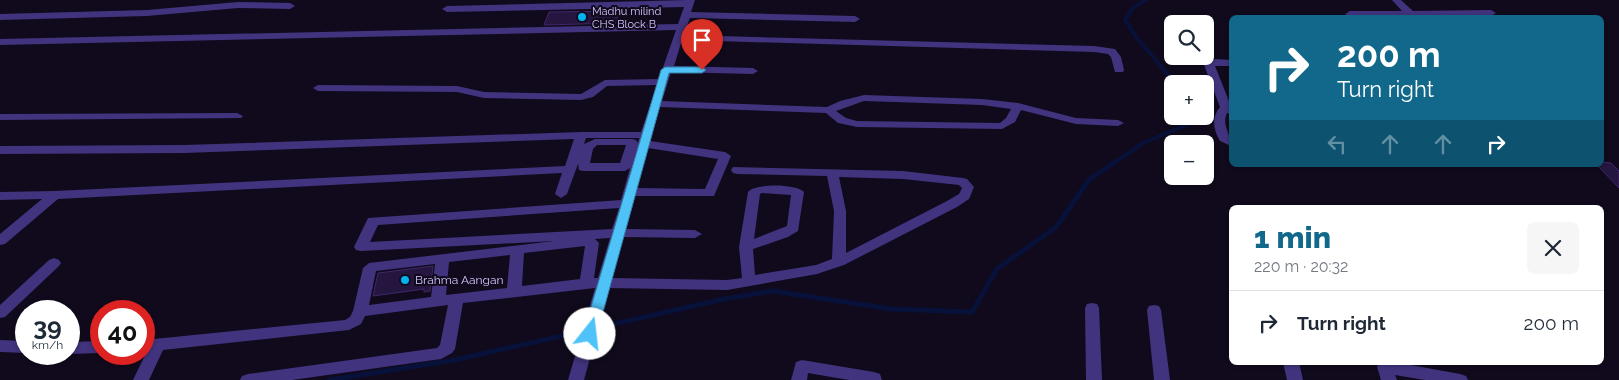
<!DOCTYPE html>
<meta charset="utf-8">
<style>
:root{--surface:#fff;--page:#f6f6f7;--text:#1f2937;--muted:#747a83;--line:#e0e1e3;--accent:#11688b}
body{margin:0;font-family:Raleway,sans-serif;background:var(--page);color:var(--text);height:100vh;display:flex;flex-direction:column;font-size:19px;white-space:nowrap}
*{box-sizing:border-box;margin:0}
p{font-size:16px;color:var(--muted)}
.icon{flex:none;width:28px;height:28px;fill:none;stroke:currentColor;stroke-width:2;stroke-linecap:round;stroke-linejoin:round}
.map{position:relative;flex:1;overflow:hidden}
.side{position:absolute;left:1229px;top:205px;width:375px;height:160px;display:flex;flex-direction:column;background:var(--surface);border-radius:8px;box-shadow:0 1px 4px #0004}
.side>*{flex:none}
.banner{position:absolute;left:1229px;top:15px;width:375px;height:152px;border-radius:8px;box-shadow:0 1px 4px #0004;background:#11688b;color:#fff;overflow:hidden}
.tools{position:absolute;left:1164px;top:15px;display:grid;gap:10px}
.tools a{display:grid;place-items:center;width:50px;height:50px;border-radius:8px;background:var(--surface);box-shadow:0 1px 4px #0004;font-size:25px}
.speed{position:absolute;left:15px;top:300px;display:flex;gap:10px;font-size:25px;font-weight:700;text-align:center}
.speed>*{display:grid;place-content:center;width:65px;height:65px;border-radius:50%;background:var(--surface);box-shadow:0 1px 4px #0004;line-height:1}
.speed small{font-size:12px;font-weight:400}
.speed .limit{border:8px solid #d22;background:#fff;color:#111}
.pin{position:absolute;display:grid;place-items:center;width:42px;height:42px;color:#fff;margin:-51px -21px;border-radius:50% 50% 50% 0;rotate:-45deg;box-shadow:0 0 5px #0007}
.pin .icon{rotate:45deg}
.me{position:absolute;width:55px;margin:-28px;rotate:16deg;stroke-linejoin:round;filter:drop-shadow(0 0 4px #0008)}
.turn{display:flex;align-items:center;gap:18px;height:105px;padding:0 25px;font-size:22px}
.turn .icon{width:65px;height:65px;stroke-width:2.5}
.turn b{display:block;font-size:35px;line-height:42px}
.lanes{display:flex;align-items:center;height:48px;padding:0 25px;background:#0003;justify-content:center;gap:25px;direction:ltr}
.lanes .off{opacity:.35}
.round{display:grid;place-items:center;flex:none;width:52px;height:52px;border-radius:8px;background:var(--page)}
.head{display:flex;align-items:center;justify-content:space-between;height:85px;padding:0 25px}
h1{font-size:30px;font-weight:800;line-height:38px;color:var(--accent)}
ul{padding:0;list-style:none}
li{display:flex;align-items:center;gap:15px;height:65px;padding:0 25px;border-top:1px solid var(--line)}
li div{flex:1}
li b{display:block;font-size:19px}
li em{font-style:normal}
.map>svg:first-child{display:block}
</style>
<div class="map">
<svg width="1619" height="380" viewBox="0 0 1619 380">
<rect width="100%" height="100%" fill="#100a1c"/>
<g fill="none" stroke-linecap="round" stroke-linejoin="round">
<path stroke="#071139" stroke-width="4" d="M1146 0 1134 7 1125 19 1136 37 1176 84
M1114 163 1143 143 1193 122 1194 116"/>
<path stroke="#071139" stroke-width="5" d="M329 380 455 360 724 299 773 291 891 309 972 312 997 269 1056 227 1089 180 1115 162"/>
</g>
<path fill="#24163e" stroke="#3f276b" d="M619 11 616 23 544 25 549 12Z
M1601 162 1611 163 1619 171V188L1597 165H1601Z
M433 266 430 291 424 292V289L373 296 378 273Z"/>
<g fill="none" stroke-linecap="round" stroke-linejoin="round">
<path stroke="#2e263e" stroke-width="11" stroke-dasharray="11 5" stroke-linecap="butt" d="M699 38 719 39"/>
<path fill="#41337d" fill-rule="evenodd" d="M687 0H695L691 12 855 16 860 19 855 22 690 18 684 34 699 35 704 38 699 41 682 40 674 66 753 68 758 71 753 74 671 72 662 101 827 107 840 101 864 95 982 99 1018 103 1076 118 1118 120 1124 123 1118 126 1076 124 1021 110 1015 122 1002 129 857 127 838 123 826 113 660 107 650 141 725 152 731 156 714 196H635L626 229 695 230 702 234 695 238 623 237 612 278 727 280 742 278 739 247 748 192C755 183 797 184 804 192L798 231 788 237 753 249 755 275 816 265 832 259 834 211 827 176 737 174 733 173 731 170 733 167 903 171 963 178 967 179 974 187 969 199 957 207 844 265 817 274 727 290 609 288 584 380H568L595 288 463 303 455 349 452 353 441 359 292 380H240L242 376 248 374 437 348 440 345 448 305 365 316 361 324 349 330 163 350 149 380H133L147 351 144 352V340L345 320 350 317 353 311 363 268 369 263 554 241 361 251 356 250 354 247 368 218 621 200 630 168 625 171H583L579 170 578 164 567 194 561 198 555 194 562 173 58 199 5 244 0 245V234L42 199 0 200V192L55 191 565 166 574 139 184 153 0 154V146L184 145 581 132H641L657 85 607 86 593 97 581 100 484 98 457 92 318 91 313 88 318 85 457 86 484 92 581 94 605 80 659 79 676 30 0 45V39L678 24 684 7 447 12 442 9 447 6ZM864 101 982 105 1011 109 1006 118 1000 123 857 121 846 118 836 111ZM586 138H639L638 143 636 140 632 139H595L584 144ZM597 145H626L620 163H590L593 149ZM648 148 718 159 705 189 637 188ZM839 177 903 179 959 185 962 188 959 194 947 201 846 253V211ZM762 193 791 195 787 226 754 239 760 194ZM619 208 612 229 370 242 378 225ZM610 238 598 278H594L599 243 595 239ZM585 246 580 279 522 286 524 253ZM510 255 507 288 446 295 449 262ZM435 264 431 297 369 305 376 271Z
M1392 0H1401L1413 11 1491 10 1496 13 1491 16 1350 17 1345 14 1350 11H1402Z
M238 2 290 3 295 6 290 9 238 8 147 16 0 20V14L147 10Z
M719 36 1094 46 1115 49 1121 57 1124 70 1123 72H1115L1111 57 1108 54 1094 52 716 41 714 39Z
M1215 59 1231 60V66H1215L1231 106V114L1227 113C1221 126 1232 135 1231 146L1220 141C1213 129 1211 118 1220 107L1204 65Z
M237 113 243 116 241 118 0 120V114Z
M54 258 59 260 61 263 59 266 5 317 0 318V305L49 260Z
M1092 303 1097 304 1099 308 1102 380H1086L1085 308 1087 304Z
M1154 305 1159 306 1161 310 1170 380H1154L1147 310 1149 306Z
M0 340 26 341V353L0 352Z
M101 341V353L69 354V342Z
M802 360 874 372 880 374 882 380H849L808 373 807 380H791L796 362Z
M1283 362H1299L1303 380H1287Z
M1394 362 1460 374 1466 376 1468 380H1425L1395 375 1397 380H1381L1377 367 1379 363Z"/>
</g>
<path fill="#4fc3f7" stroke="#337fa1" d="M665 67H702L706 70 702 73H669L597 334 595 338H585L583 334 661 70Z"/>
<g fill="#00b4f1" stroke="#100a1c" stroke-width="2">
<circle cx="582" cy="17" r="5"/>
<circle cx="405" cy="280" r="5"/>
</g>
<g text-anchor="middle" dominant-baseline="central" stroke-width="4" stroke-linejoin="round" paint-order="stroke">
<g font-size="11" fill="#d5c6ff" stroke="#100a1c" text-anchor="start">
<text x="592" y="11">Madhu milind<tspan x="592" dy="13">CHS Block B</tspan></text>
</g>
<g font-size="12" fill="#d5c6ff" stroke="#100a1c" text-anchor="start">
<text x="415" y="280">Brahma Aangan</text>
</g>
</g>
</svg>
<div class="tools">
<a><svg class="icon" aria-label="search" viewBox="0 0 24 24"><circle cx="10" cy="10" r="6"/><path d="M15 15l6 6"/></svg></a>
<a>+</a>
<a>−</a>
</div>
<div class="speed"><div>39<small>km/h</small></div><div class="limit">40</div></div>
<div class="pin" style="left:702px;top:70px;background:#d93025"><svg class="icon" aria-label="arrive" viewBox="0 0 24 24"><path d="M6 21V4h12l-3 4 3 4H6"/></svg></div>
<svg class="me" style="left:590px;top:334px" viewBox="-20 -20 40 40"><circle r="19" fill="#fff"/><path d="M0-13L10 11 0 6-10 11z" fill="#4fc3f7"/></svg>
<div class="banner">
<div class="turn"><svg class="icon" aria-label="right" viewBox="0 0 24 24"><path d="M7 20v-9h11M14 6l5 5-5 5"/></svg><div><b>200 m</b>Turn right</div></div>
<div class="lanes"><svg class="icon off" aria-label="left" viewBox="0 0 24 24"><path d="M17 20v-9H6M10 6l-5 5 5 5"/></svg><svg class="icon off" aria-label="ahead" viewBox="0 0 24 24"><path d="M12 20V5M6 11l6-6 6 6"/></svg><svg class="icon off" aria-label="ahead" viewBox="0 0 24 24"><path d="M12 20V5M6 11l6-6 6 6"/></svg><svg class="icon" aria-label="right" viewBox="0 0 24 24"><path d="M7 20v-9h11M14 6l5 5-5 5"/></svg></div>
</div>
<section class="side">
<div class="head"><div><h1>1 min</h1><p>220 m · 20:32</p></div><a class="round"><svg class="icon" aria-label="close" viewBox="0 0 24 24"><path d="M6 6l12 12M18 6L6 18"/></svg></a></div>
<ul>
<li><svg class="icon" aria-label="right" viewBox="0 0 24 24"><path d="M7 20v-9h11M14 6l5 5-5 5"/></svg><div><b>Turn right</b></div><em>200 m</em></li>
</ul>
</section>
</div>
